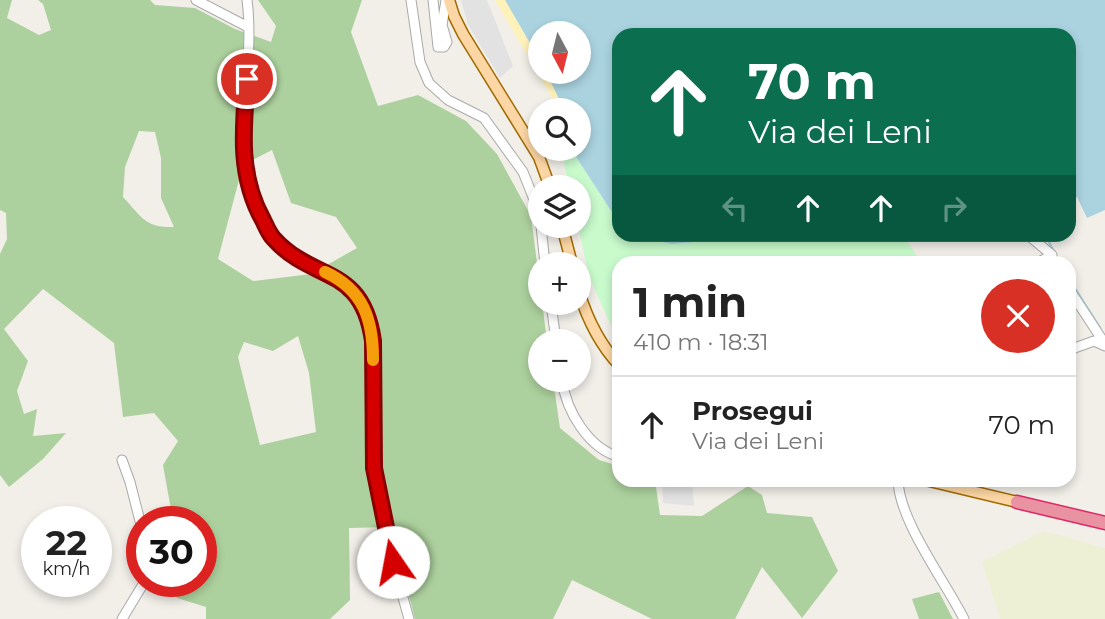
<!DOCTYPE html>
<html lang="it">
<meta charset="utf-8">
<style>
:root{--surface:#fff;--page:#f2f2f2;--text:#222;--muted:#767676;--line:#e0e0e0}
body{margin:0;font-family:Montserrat,sans-serif;background:var(--page);color:var(--text);height:100vh;display:flex;flex-direction:column;font-size:26px;white-space:nowrap}
*{box-sizing:border-box;margin:0}
p{font-size:23px;color:var(--muted)}
.icon{flex:none;width:38px;height:38px;fill:none;stroke:currentColor;stroke-width:2;stroke-linecap:round;stroke-linejoin:round}
.map{position:relative;flex:1;overflow:hidden}
.side{position:absolute;left:612px;top:256px;width:464px;height:231px;display:flex;flex-direction:column;background:var(--surface);border-radius:21px;box-shadow:0 4px 10px #0003}
.side>*{flex:none}
.hud{position:absolute;left:612px;top:28px;width:464px;height:214px;border-radius:21px;box-shadow:0 4px 10px #0003;background:#0b6e4f;color:#fff;overflow:hidden}
.needle{width:46px;rotate:173deg}
.fabs{position:absolute;left:528px;top:21px;display:grid;gap:14px}
.fabs a{display:grid;place-items:center;width:63px;height:63px;border-radius:50%;background:var(--surface);box-shadow:0 4px 10px #0003;font-size:35px}
.speed{position:absolute;left:21px;top:506px;display:flex;gap:14px;font-size:35px;font-weight:700;text-align:center}
.speed>*{display:grid;place-content:center;width:91px;height:91px;border-radius:50%;background:var(--surface);box-shadow:0 4px 10px #0003;line-height:1}
.speed small{font-size:18px;font-weight:400}
.speed .limit{border:10px solid #d22;background:#fff;color:#111}
.pin{position:absolute;display:grid;place-items:center;width:60px;height:60px;color:#fff;margin:-30px;border:4px solid #fff;border-radius:50%;box-shadow:0 2px 7px #0007}
.me{position:absolute;width:77px;margin:-38px;rotate:348deg;stroke-linejoin:round;filter:drop-shadow(0 0 5px #0008)}
.turn{display:flex;align-items:center;gap:24px;height:147px;padding:0 21px;font-size:32px}
.turn .icon{width:91px;height:91px;stroke-width:2.5}
.turn b{display:block;font-size:49px;line-height:60px}
.lanes{display:flex;align-items:center;height:66px;padding:0 21px;background:#0003;justify-content:center;gap:35px;direction:ltr}
.lanes .off{opacity:.35}
.round{display:grid;place-items:center;flex:none;width:74px;height:74px;border-radius:37px;background:var(--page)}
.summary{display:flex;align-items:center;justify-content:space-between;height:119px;padding:0 21px}
h1{font-size:42px;font-weight:700;line-height:52px}
ul{padding:0;list-style:none}
li{display:flex;align-items:center;gap:21px;height:98px;padding:0 21px;border-top:2px solid var(--line)}
li div{flex:1}
li b{display:block;font-size:26px}
li em{font-style:normal}
.map>svg:first-child{display:block}
</style>
<div class="map">
<svg width="1105" height="619" viewBox="0 0 1105 619">
<rect width="100%" height="100%" fill="#f2efe9"/>
<path fill="#eef0d5" d="M1044 531 1105 548V619H1000L982 562Z"/>
<path fill="#add19e" fill-rule="evenodd" d="M0 0H12L7 18 39 35 51 30 43 4 38 0H150L155 5 195 8 235 29 271 42 276 26 258 0H362L351 32 378 106 418 95 466 121 497 154 531 216 547 341H541V380H553L560 428 599 460 619 466 620 480H655L660 515 702 516 748 486 762 495 767 513 812 517 838 571 802 618 762 567 735 619H652L572 580 553 619H415L391 527 349 528 350 600 330 619H206V607L177 598 169 582 201 581V522L173 521 163 465 178 441 154 413 123 417 114 343 43 289 4 329 28 361 17 391 24 414 37 409 33 436 66 433 43 459 9 487 0 475V254L7 239 6 213 0 210ZM139 131 155 132 161 158V198L174 227C145 228 142 217 123 197L125 167ZM272 150 291 203 336 217 357 248 311 274 253 281 218 259 243 165ZM298 336 309 373 316 432 260 445 238 357 244 342 273 351Z
M939 592 953 619H919L912 599Z"/>
<path fill="#fff1ba" d="M495 0H505L541 62V72H546L560 101 559 110 552 104 551 96Z"/>
<path fill="#c8facc" d="M561 149H571L619 223 620 234 672 244 739 238 740 234 903 235 921 262H620L619 344 589 276 578 226 579 187H569Z"/>
<path fill="#e2e2e2" d="M461 0H487L513 66 500 78 468 25Z
M662 480H692L694 506 663 503Z"/>
<path fill="#aad3df" d="M505 0H1105V210L1087 218 1077 197 1069 198V35H620L619 223 571 149H579V110H559L560 101 546 72H579V33H541V62Z
M627 235H740V238L672 244Z"/>
<g fill="none" stroke-linecap="round" stroke-linejoin="round">
<path stroke="#aad3df" stroke-width="2.5" d="M1048 234V240L1059 262
M1069 279 1100 328"/>
<defs>
<path id="minor" d="M196 0 248 27
M247 0C256 69 229 140 256 207 264 228 280 247 299 260 311 267 326 271 338 278 360 291 370 316 373 341L374 468 393 562 409 619
M411 0 420 62 429 83 448 100 484 118 523 172 539 212 541 225
M433 0 438 47H444L447 42 442 25 446 0
M541 226 545 264
M1028 235 1052 255
M1039 262 1052 255
M1069 289 1105 344
M551 303 556 341
M1069 350 1094 341 1105 346
M562 380C566 410 588 449 620 457
M122 460 130 482 142 529
M898 480C899 521 945 581 964 619
M122 619 145 581"/>
<path id="major" d="M449 0 454 16 463 34 539 157 550 187
M562 226 572 264
M579 292C587 318 601 346 620 366
M925 480 1017 502"/>
<path id="highway" d="M1017 502 1105 523"/>
</defs>
<use href="#minor" stroke="#a9a9a9" stroke-width="11"/>
<use href="#major" stroke="#a06b00" stroke-width="13"/>
<use href="#highway" stroke="#dc2a67" stroke-width="15"/>
<use href="#minor" stroke="#fff" stroke-width="9"/>
<use href="#major" stroke="#fcd6a4" stroke-width="10"/>
<use href="#highway" stroke="#e892a2" stroke-width="12"/>
</g>
<g fill="none" stroke-linecap="round" stroke-linejoin="round">
<defs>
<path id="route" d="M247 79C243 128 238 176 263 220 266 226 269 234 274 239 314 283 362 264 373 341L374 468 393 562"/>
</defs>
<use href="#route" stroke="#8a0000" stroke-width="18"/>
<use href="#route" stroke="#d40000" stroke-width="12"/>
<path stroke="#f59e0b" stroke-width="12" d="M325 272C364 290 373 320 373 360"/>
</g>
</svg>
<div class="fabs">
<a><svg class="needle" viewBox="-14 -14 28 28"><path d="M0-13l5 13h-10z" fill="#e53935"/><path d="M0 13l5-13h-10z" fill="#767676"/></svg></a>
<a><svg class="icon" aria-label="search" viewBox="0 0 24 24"><circle cx="10" cy="10" r="6"/><path d="M15 15l6 6"/></svg></a>
<a><svg class="icon" aria-label="layers" viewBox="0 0 24 24"><path d="M12 4l9 5-9 5-9-5zM3 14l9 5 9-5"/></svg></a>
<a>+</a>
<a>−</a>
</div>
<div class="speed"><div>22<small>km/h</small></div><div class="limit">30</div></div>
<div class="pin" style="left:247px;top:79px;background:#d93025"><svg class="icon" aria-label="arrive" viewBox="0 0 24 24"><path d="M6 21V4h12l-3 4 3 4H6"/></svg></div>
<svg class="me" style="left:393px;top:562px" viewBox="-20 -20 40 40"><circle r="19" fill="#fff"/><path d="M0-13L10 11 0 6-10 11z" fill="#d40000"/></svg>
<div class="hud">
<div class="turn"><svg class="icon" aria-label="ahead" viewBox="0 0 24 24"><path d="M12 20V5M6 11l6-6 6 6"/></svg><div><b>70 m</b>Via dei Leni</div></div>
<div class="lanes"><svg class="icon off" aria-label="left" viewBox="0 0 24 24"><path d="M17 20v-9H6M10 6l-5 5 5 5"/></svg><svg class="icon" aria-label="ahead" viewBox="0 0 24 24"><path d="M12 20V5M6 11l6-6 6 6"/></svg><svg class="icon" aria-label="ahead" viewBox="0 0 24 24"><path d="M12 20V5M6 11l6-6 6 6"/></svg><svg class="icon off" aria-label="right" viewBox="0 0 24 24"><path d="M7 20v-9h11M14 6l5 5-5 5"/></svg></div>
</div>
<section class="side">
<div class="summary"><div><h1>1 min</h1><p>410 m · 18:31</p></div><a class="round" style="background:#d93025;color:#fff"><svg class="icon" aria-label="close" viewBox="0 0 24 24"><path d="M6 6l12 12M18 6L6 18"/></svg></a></div>
<ul>
<li><svg class="icon" aria-label="ahead" viewBox="0 0 24 24"><path d="M12 20V5M6 11l6-6 6 6"/></svg><div><b>Prosegui</b><p>Via dei Leni</p></div><em>70 m</em></li>
</ul>
</section>
</div>
